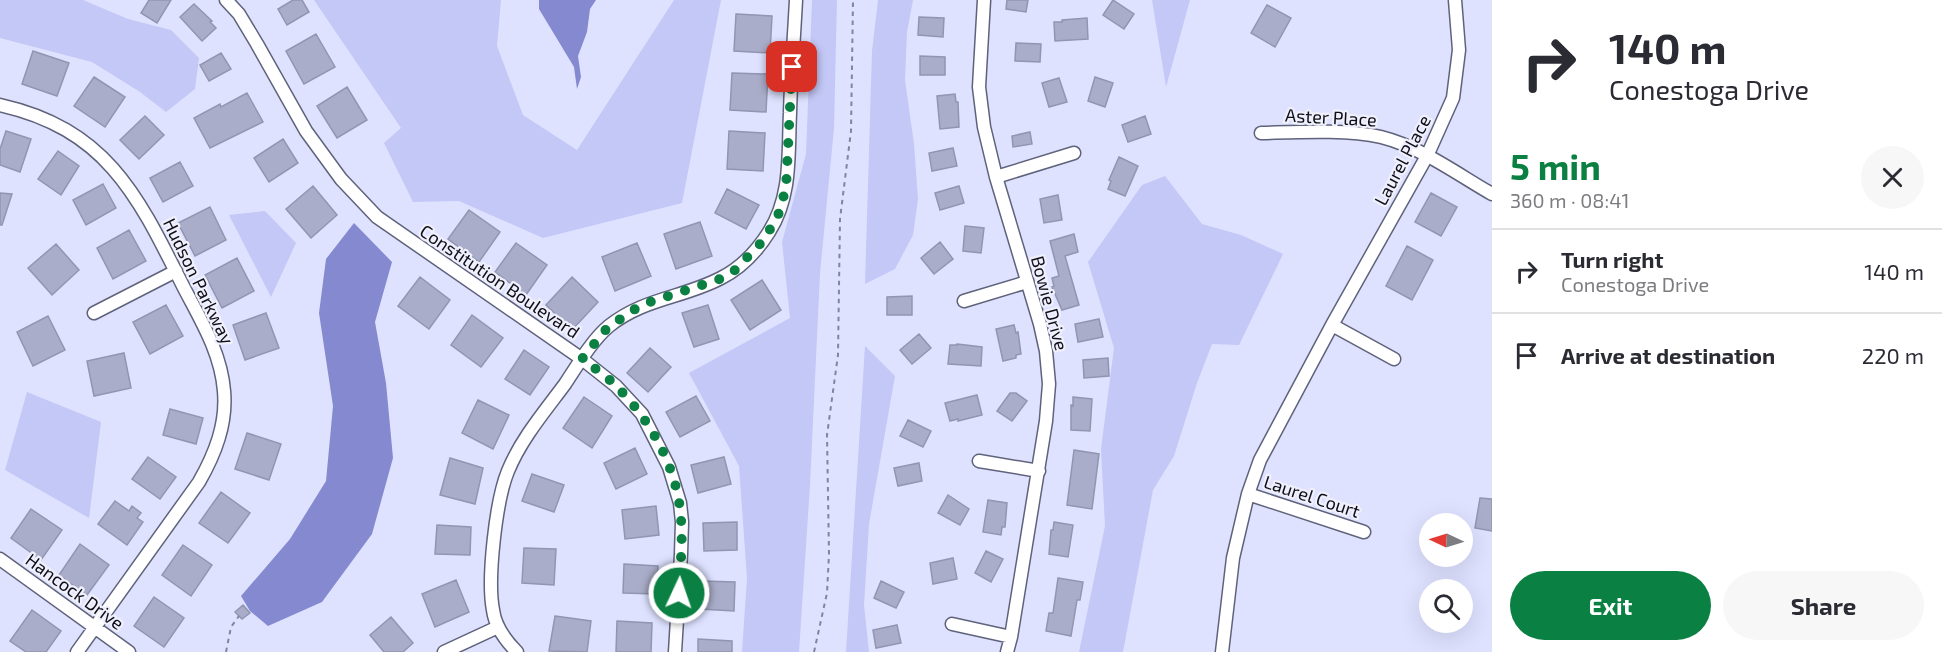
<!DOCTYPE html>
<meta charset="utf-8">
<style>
:root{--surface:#fff;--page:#f7f7f7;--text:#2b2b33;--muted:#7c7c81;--line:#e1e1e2;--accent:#0b8043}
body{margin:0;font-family:"Exo 2",sans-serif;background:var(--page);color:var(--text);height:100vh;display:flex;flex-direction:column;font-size:22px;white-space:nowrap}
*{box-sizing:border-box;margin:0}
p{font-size:20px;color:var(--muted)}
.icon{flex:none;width:33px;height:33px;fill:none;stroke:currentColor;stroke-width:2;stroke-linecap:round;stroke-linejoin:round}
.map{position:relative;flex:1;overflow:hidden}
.sheet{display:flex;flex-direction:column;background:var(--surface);width:450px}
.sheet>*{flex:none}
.banner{background:#fff;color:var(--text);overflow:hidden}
.needle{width:39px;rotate:274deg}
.fabs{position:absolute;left:1419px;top:513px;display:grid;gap:12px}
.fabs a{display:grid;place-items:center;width:54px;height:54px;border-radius:50%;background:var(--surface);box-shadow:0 6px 24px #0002;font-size:30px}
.pin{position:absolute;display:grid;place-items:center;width:51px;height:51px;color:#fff;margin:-26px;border-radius:12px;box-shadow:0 3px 9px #0006}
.me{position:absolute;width:66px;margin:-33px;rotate:3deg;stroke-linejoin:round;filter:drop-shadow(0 0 4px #0008)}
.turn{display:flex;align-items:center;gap:21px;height:126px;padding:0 18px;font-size:27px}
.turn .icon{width:78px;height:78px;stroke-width:2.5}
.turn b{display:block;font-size:42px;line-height:51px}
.round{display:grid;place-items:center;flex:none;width:63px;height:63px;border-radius:32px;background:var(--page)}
.overview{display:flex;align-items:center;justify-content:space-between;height:102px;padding:0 18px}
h1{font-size:36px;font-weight:700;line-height:45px;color:var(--accent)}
.action{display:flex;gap:12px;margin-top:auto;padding:12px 18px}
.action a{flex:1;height:69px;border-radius:36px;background:var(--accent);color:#fff;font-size:24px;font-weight:700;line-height:69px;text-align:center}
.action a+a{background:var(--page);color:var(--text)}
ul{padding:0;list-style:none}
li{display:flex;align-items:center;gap:18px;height:84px;padding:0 18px;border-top:2px solid var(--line)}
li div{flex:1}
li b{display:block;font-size:22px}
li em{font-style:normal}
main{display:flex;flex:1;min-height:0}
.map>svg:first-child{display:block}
</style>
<main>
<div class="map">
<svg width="1492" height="652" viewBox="0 0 1492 652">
<rect width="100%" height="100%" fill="#dee2ff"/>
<path fill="#c3c8f6" d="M0 0H83L128 19 171 30 199 58 195 89 166 112 140 92 92 62 0 38Z
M314 0H501L497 46 523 115 577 150 674 0H721L682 203 543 238 459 201 413 202 384 143 401 128Z
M812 0H837L834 128 820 273 810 485 799 652H742L747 578 739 466 689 373 790 318 782 242 806 154Z
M878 0H913L907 32 905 80 914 144 918 199 913 235 895 269 865 284 872 51Z
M1152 0H1190L1166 87Z
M1165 176 1202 224 1241 235 1283 254 1239 345 1212 344 1197 383 1174 456 1153 490 1123 652H1079L1105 526 1101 449 1114 348 1088 262 1142 185Z
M265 211 296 243 271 297 229 215Z
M865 346 895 376 869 524 864 605 869 652H846Z
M27 392 101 422 89 518 5 470Z"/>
<path fill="#8489d0" d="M539 0H596L590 9 587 32 578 56 581 77 577 89 574 67 539 9Z
M354 223 392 262 375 322 386 383 393 458 372 534 322 602 268 626 250 611 241 596 290 539 326 481 333 406 319 313 326 259Z"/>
<path fill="#aaadc9" stroke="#9195b0" stroke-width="1.5" d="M149 0H171L157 23 141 13Z
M293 0H302L309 12 287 25 278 9Z
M1007 0H1028L1026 12 1006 9Z
M1113 0 1134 14 1124 29 1103 15Z
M194 4 212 21 210 22 216 28 202 41 180 17Z
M1267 5 1291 18 1275 47 1251 33Z
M736 14 772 16 770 53 734 51Z
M919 17 944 18 943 37 918 35Z
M1087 18 1088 39 1055 41 1054 22H1062V20Z
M316 34 335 67 304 84 286 51Z
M1016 43 1041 44 1040 62 1015 61Z
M33 51 69 63 57 96 22 84Z
M221 53 231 69 209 81 200 65Z
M920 56 945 57V75H920Z
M732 73 768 74 766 112 730 110Z
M94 77 125 97 105 127 74 106Z
M1095 77 1113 83 1105 107 1088 101Z
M1059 78 1067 102 1049 107 1042 83Z
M347 87 367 120 337 138 317 106Z
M247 93 263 122 210 148 194 118 220 104 221 107Z
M955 94 956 102H958L959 127 940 129 937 96Z
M145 116 164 135 139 159 120 140Z
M1145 116 1151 134 1128 142 1122 125Z
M6 131 31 139 20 172 0 165V149Z
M729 131 765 133 763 171 727 169Z
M1030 132 1032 144 1013 147 1012 136Z
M283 139 298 163 269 182 254 158Z
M953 148 957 166 932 171 929 153Z
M58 151 79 166 61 195 38 179Z
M1119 157 1138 166 1125 196 1108 189 1111 181 1109 180Z
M180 162 193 186 163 202 150 178Z
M103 184 116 208 86 225 73 200Z
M313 186 337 215 311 238 286 209Z
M959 186 964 203 940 210 935 193Z
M727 189 759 205 746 229 715 213Z
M0 193 12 194 2 225H0Z
M1431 193 1457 207 1441 236 1415 222Z
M1058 195 1062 220 1044 223 1040 199Z
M210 207 226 240 195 256 178 223Z
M469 210 500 232 479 262 448 239Z
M700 222 712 256 676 269 664 234Z
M965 226 984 228 981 253 963 251Z
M129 230 146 261 113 279 97 248Z
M1074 234 1078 252 1065 256 1079 305 1062 310 1052 287 1054 286 1052 278 1059 276 1050 241Z
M940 242 953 259 934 274 921 258Z
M516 243 547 265 526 295 495 272Z
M637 243 651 276 615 291 602 257Z
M56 244 79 270 52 295 28 268Z
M1407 246 1433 260 1412 300 1386 286Z
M237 258 254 291 222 308 205 275Z
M420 277 450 300 429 329 398 306Z
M572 277 598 302 572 330 546 305Z
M762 280 781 310 750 330 731 300Z
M912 296V315H887V297Z
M166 305 183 336 150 354 133 322Z
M708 305 719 339 694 347 682 313Z
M266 313 279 348 245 360 233 325Z
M472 315 503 338 481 367 451 345Z
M48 316 65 350 33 366 17 332Z
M1099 319 1103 337 1078 342 1075 324Z
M1014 325 1016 333 1018 332 1021 354 1016 355V358L1003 361 996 329Z
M919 334 931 348 912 364 900 350Z
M957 344 982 347 981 366 948 364 950 345H957Z
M650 348 671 367 648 392 627 373Z
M524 350 549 367 530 395 505 379Z
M124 353 131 388 94 396 87 361Z
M1108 358 1109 376 1084 378 1083 360Z
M1010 393H1016L1027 401 1012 421 997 411Z
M977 395 982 415 958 421V419L950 421 945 403Z
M696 396 710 421 680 437 666 412Z
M584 397 612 416 592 448 563 428Z
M1073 397 1092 399 1090 431 1071 430V405L1073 406Z
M478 400 509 415 493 449 462 433Z
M170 409 203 418 196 444 163 435Z
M908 420 931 431 923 447 900 436Z
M247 433 281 444 269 480 235 469Z
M635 448 647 474 616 489 604 463Z
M1074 450 1099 454 1092 509 1067 505Z
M148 457 176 477 160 499 132 479Z
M724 457 731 484 698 493 691 465Z
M450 458 483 468 475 504 440 495Z
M919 463 922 481 898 486 894 468Z
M532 474 564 485 554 512 522 501Z
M221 492 250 513 228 543 199 523Z
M948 495 969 509 960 525 938 513Z
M1480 498 1492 499V531L1475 528Z
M988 500 1007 503 1005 527H1002L1001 535 983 532Z
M115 501 129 511 132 506 141 513 137 518 143 522 127 545 98 524Z
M656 506 659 535 625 539 622 510Z
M31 509 62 530 41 560 11 538Z
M737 522V550L704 551 703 523Z
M1054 522 1073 525 1068 557 1049 554 1051 530H1053Z
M437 525 471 527 470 555 435 554Z
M80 544 109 565 87 595 59 575Z
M183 545 212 565 191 596 162 575Z
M524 548 556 549 554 585 522 583Z
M986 551 1003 559 991 582 975 573Z
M953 558 957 579 933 584 930 563Z
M624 564 658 566 657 594 623 593Z
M1058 578 1083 582 1080 600H1077L1071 636 1046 631 1049 613H1053Z
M456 580 469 612 435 627 422 594Z
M702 581 735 582 734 611 700 609Z
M881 581 904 592 896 608 874 598Z
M154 597 184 618 164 647 134 626Z
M243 605 250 613 242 619 235 612Z
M32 610 61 631 46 652H26L10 641Z
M555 616 591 621 587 652 549 651Z
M391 617 413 643 403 652H384L370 635Z
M617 621 652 623 651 652H616Z
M897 625 901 643 876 648 873 630Z
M698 639 732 641V652H698Z"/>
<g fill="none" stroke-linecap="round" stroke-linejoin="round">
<defs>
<path id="street" d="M226 0 239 14 257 44 306 131 341 179 377 217 582 359 616 386 642 414 669 467 680 503 682 522 681 554 675 652
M984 0 979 87 984 127 996 177 1040 324 1046 351 1049 384 1046 421 1011 637 1007 652
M0 105C107 129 138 196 183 286 200 319 221 352 224 391 227 424 215 454 199 482L77 652
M1261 133C1297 132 1346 129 1381 137 1421 147 1457 174 1492 194
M996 177 1074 153
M964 301 1027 282
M94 313 176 271
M1332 325 1394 359
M979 461 1039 471
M1248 494 1364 532
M0 559 129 652
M952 624 1011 637
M444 652 498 627
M517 652C505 640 495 626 493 610 487 579 496 500 508 471 521 439 545 411 565 384 577 366 592 340 609 326 644 298 683 298 721 278 741 268 757 251 769 232 792 196 788 154 790 113 791 75 794 38 796 0
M1222 652 1233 558 1248 494 1260 460 1332 325 1427 156 1453 98 1459 50 1455 0"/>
</defs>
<use href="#street" stroke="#5f627b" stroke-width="15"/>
<path stroke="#828599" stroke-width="2" stroke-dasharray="4.5 4.5" stroke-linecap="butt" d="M226 652 231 627 239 616
M814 652 827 593 829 554 827 435 838 355 840 219 851 131 853 0"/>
<use href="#street" stroke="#fff" stroke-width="12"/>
</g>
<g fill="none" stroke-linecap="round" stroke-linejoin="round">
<path stroke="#0b8043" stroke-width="10" stroke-dasharray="0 18" d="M679 593C680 569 683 543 681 519 678 470 652 422 618 388 608 377 594 368 582 359L608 327 625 316 641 305 720 279 735 270 760 244 777 219 786 188 792 67"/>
</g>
<g text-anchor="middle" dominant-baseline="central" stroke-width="4.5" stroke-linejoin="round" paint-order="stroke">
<g font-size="18" fill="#0d0e17" stroke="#eff0fc">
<text transform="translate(1331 117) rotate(3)">Aster Place</text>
<text transform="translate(1402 160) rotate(-62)">Laurel Place</text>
<text transform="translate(199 281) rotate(64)">Hudson Parkway</text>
<text transform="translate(500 281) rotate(34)">Constitution Boulevard</text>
<text transform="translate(1050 303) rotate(75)">Bowie Drive</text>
<text transform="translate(1312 496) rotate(18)">Laurel Court</text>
<text transform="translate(75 591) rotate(36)">Hancock Drive</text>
</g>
</g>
</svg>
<div class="fabs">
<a><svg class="needle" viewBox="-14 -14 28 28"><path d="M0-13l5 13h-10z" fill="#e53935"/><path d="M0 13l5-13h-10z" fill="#7c7c81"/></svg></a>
<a><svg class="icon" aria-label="search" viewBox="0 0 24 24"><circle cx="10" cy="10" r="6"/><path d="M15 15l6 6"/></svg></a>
</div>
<div class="pin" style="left:792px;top:67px;background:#d93025"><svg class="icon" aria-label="arrive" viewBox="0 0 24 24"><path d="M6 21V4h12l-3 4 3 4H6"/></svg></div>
<svg class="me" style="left:679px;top:593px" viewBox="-20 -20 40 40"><circle r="17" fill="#0b8043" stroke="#fff" stroke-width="3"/><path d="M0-11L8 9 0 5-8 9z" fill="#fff"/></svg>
</div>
<section class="sheet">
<div class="banner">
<div class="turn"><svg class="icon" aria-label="right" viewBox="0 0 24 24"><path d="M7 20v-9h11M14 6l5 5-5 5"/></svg><div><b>140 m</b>Conestoga Drive</div></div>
</div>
<div class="overview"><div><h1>5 min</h1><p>360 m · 08:41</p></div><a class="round"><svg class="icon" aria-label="close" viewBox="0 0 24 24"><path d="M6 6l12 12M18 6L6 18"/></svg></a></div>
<ul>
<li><svg class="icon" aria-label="right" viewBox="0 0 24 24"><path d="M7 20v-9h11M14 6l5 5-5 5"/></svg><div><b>Turn right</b><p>Conestoga Drive</p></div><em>140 m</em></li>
<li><svg class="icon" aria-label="arrive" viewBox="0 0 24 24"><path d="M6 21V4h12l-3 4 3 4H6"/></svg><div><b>Arrive at destination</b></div><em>220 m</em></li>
</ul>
<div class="action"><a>Exit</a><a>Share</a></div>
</section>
</main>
